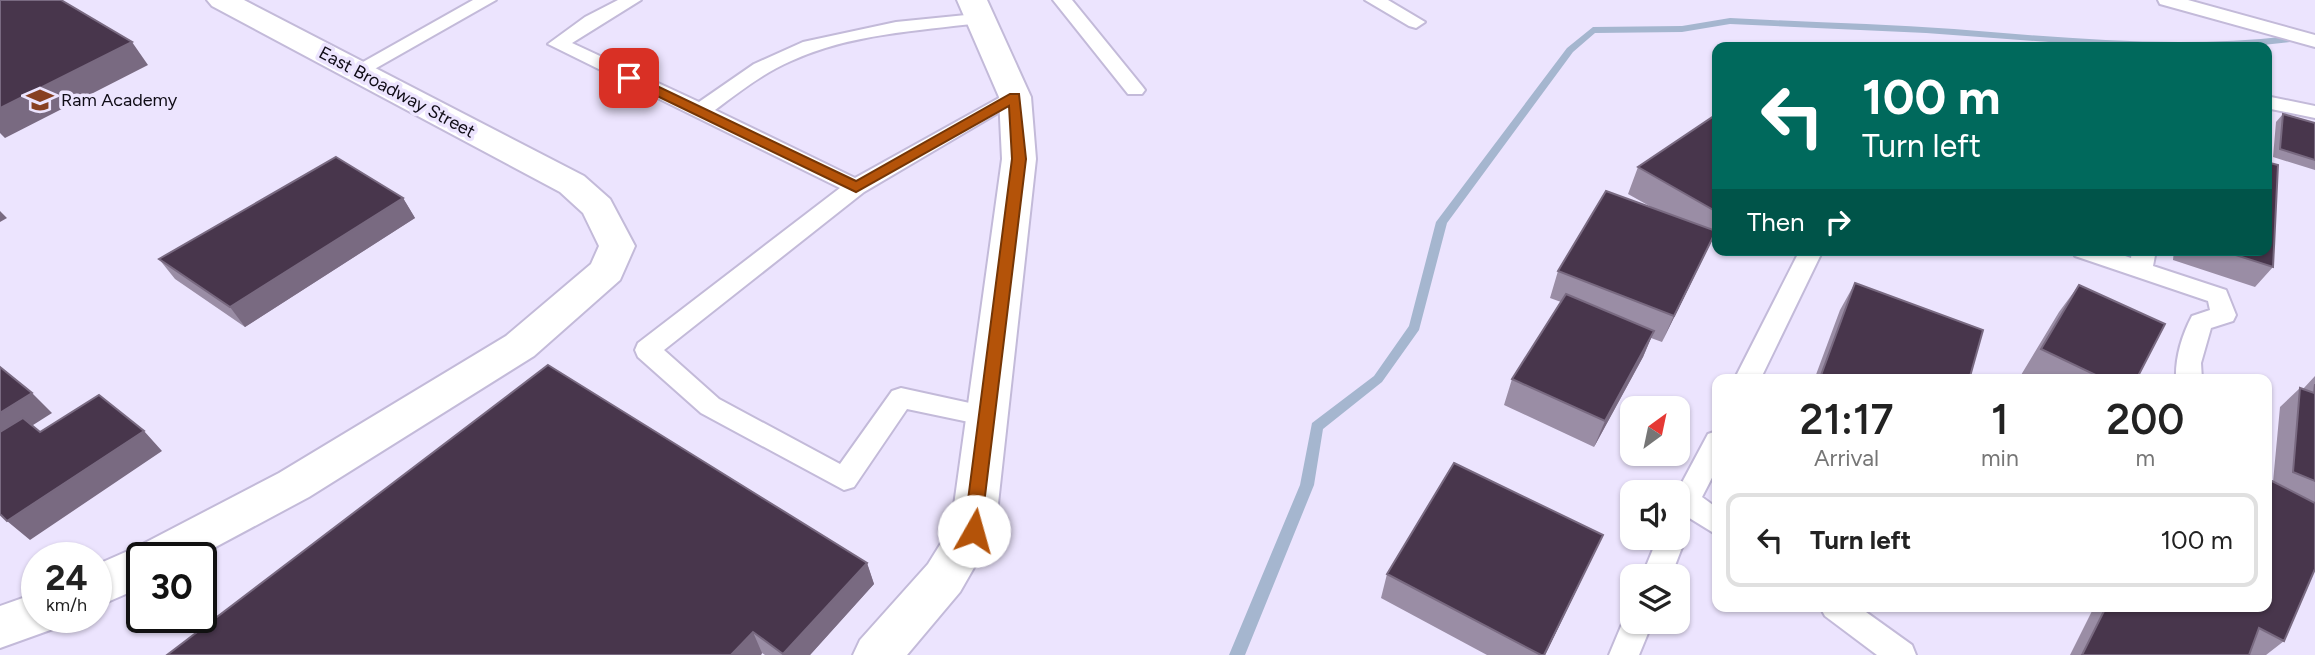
<!DOCTYPE html>
<style>
:root{--surface:#fff;--page:#f2f2f2;--text:#222;--muted:#767676;--line:#e0e0e0}
body{margin:0;font-family:Figtree,sans-serif;background:var(--page);color:var(--text);height:100vh;display:flex;flex-direction:column;font-size:26px;white-space:nowrap}
*{box-sizing:border-box;margin:0}
p{font-size:23px;color:var(--muted)}
.icon{flex:none;width:38px;height:38px;fill:none;stroke:currentColor;stroke-width:2;stroke-linecap:round;stroke-linejoin:round}
.map{position:relative;flex:1;overflow:hidden}
.details{position:absolute;left:1712px;top:374px;width:560px;height:238px;display:flex;flex-direction:column;background:var(--surface);border-radius:14px;box-shadow:0 2px 5px #0004}
.details>*{flex:none}
.guide{position:absolute;left:1712px;top:42px;width:560px;height:214px;border-radius:14px;box-shadow:0 2px 5px #0004;background:#00695c;color:#fff;overflow:hidden}
.needle{width:46px;rotate:33deg}
.buttons{position:absolute;left:1620px;top:396px;display:grid;gap:14px}
.buttons a{display:grid;place-items:center;width:70px;height:70px;border-radius:14px;background:var(--surface);box-shadow:0 2px 5px #0004;font-size:35px}
.speed{position:absolute;left:21px;top:542px;display:flex;gap:14px;font-size:35px;font-weight:700;text-align:center}
.speed>*{display:grid;place-content:center;width:91px;height:91px;border-radius:50%;background:var(--surface);box-shadow:0 2px 5px #0004;line-height:1}
.speed small{font-size:18px;font-weight:400}
.speed .limit{border:4px solid #111;border-radius:10px;background:#fff;color:#111}
.pin{position:absolute;display:grid;place-items:center;width:60px;height:60px;color:#fff;margin:-30px;border-radius:14px;box-shadow:0 4px 10px #0006}
.me{position:absolute;width:77px;margin:-38px;rotate:7deg;stroke-linejoin:round;filter:drop-shadow(0 0 5px #0008)}
.turn{display:flex;align-items:center;gap:24px;height:147px;padding:0 35px;font-size:32px}
.turn .icon{width:91px;height:91px;stroke-width:2.5}
.turn b{display:block;font-size:49px;line-height:60px}
.then{display:flex;align-items:center;height:66px;padding:0 35px;background:#0003;gap:14px;font-size:26px}
.eta{display:flex;justify-content:space-evenly;align-items:center;height:119px;text-align:center}
.eta b{font-size:42px;font-weight:600;line-height:49px}
ul{padding:0;list-style:none}
li{display:flex;align-items:center;gap:21px;height:94px;margin:0 14px 10px;padding:0 21px;border:4px solid var(--line);border-radius:14px}
li div{flex:1}
li b{display:block;font-size:26px}
li em{font-style:normal}
.map>svg:first-child{display:block}
</style>
<div class="map">
<svg width="2315" height="655" viewBox="0 0 2315 655">
<rect width="100%" height="100%" fill="#ece4fe"/>
<g fill="none" stroke-linecap="round" stroke-linejoin="round">
<path fill="#a5b6cf" fill-rule="evenodd" d="M1730 18C1805 22 1880 24 1954 29 2066 38 2178 49 2290 36L2295 39 2290 42 2245 47H2118L1926 33 1730 24 1682 32 1595 33 1573 52 1447 223 1419 330 1382 382 1323 429 1314 485 1245 655H1229L1300 485 1312 423 1374 376 1409 326 1436 222 1567 48 1593 27 1682 26Z"/>
<defs>
<path id="lane" d="M473 0H496L364 75 357 77 347 71Z
M618 0H641L572 43 699 102 754 64 803 42 896 22 986 13 988 17 979 23C917 31 849 34 791 61 763 73 739 92 715 110L855 178 1008 93 1015 91 1025 97 864 192 664 350 719 399 840 464 892 391 901 388 997 409 1001 416 997 423 988 426 907 409 854 487 844 490 701 413 638 357 635 350 638 343 840 188 548 44 585 17Z
M1053 0H1072L1142 86 1145 90 1142 94H1128Z
M1365 0H1388L1425 22 1416 28 1409 26Z
M2158 0H2188L2315 35V47L2160 4Z
M2266 96 2315 106V118L2266 108Z
M1800 250H1823L1760 380H1734Z
M2072 250H2108L2131 258 2132 250H2156L2153 266 2226 290 2236 315 2233 321 2211 328 2201 363 2202 380H2176C2175 358 2182 335 2192 316L2210 310 2208 301 2075 256Z
M1717 431V468L1702 497 1717 508V535L1678 511 1677 492 1708 434Z
M1678 527 1686 537 1671 576H1642L1658 537H1678Z
M1820 607H1859L1912 645 1916 655H1877L1825 616Z
M1633 610V621H1653L1639 655H1609L1627 612Z"/>
<path id="street" d="M207 0H244L584 176 610 199 635 246 620 280 534 356 309 497 195 558H142V587L96 607V565L137 547 279 473 506 336 591 264 599 246 583 213 560 192 212 6Z
M957 0H987L1031 97 1036 159 995 531 960 592 907 655H853L860 640 928 564 951 527 1002 159 999 97Z
M37 593V618H59L53 629 0 648V606Z"/>
</defs>
<use href="#lane" stroke="#c3bad9" stroke-width="4"/>
<use href="#street" stroke="#c3bad9" stroke-width="4"/>
<use href="#lane" fill="#fff" fill-rule="evenodd"/>
<use href="#street" fill="#fff" fill-rule="evenodd"/>
</g>
<path fill="#9a8da5" d="M1717 114V233L1714 236 1662 342 1651 338 1643 357 1594 447 1504 405 1512 379 1561 302 1550 298 1558 271 1653 208 1628 194 1638 167Z
M2283 114 2315 123V170L2273 157 2276 122Z
M403 198 415 218 245 327 175 279 159 259Z
M2174 250H2266L2273 267 2255 287 2173 260Z
M1855 283 1969 380H1814L1840 310Z
M2079 285 2136 380H2030L2021 375 2059 312Z
M2315 376V569L2284 641 2266 655H2070L2094 607H2266L2273 482 2280 407 2300 388 2303 389Z
M1603 535 1545 655H1487L1381 598 1387 574Z
M867 563 874 584 810 655H765L762 653 761 655H167Z"/>
<path fill="#796a81" d="M132 42 148 65 5 138 0 133V108Z
M403 198 415 218 245 327 230 307Z
M0 211 7 218 0 222Z
M1717 220V233L1714 236 1662 342Z
M1654 331 1643 357 1594 447 1605 421Z
M32 393 52 413 0 446V413Z
M144 431 162 451 30 540 7 521Z
M1603 535 1545 655H1544Z
M867 563 874 584 810 655H783Z
M753 632 762 653 761 655H731Z"/>
<path fill="#48364c" stroke="#796a81" stroke-width="2" d="M0 0H61L132 42 0 108Z
M1717 114V212L1638 167Z
M2283 114 2315 123V160L2280 149Z
M336 157 403 198 230 307 159 259Z
M2266 162 2278 165 2273 267 2220 250H2266Z
M1606 191 1716 231 1674 316 1558 271Z
M1855 283 1983 330 1969 380H1825L1820 378Z
M2079 285 2165 324 2136 380H2106L2041 349Z
M1566 294 1654 331 1605 421 1512 379Z
M548 365 867 563 783 654 753 632 731 655H167Z
M0 367 32 393 0 413Z
M2315 384V481L2293 472 2300 388 2314 393Z
M99 395 144 431 7 521 0 514V432L23 418 40 432Z
M1454 463 1603 535 1544 655H1541L1387 574Z
M2266 478 2315 503V569L2284 641 2259 628 2249 655H2082L2106 607H2266Z"/>
<path fill="#b45309" stroke="#753606" stroke-width="2" d="M624 75H634L856 181 1010 94H1019L1026 159 980 537H967L964 531 1012 159 1009 106 856 192 624 80Z"/>
<defs>
<symbol id="school-bare" viewBox="-9 -9 18 18"><path d="M0-5L7-2L0 1L-7-2ZM-4 1L0 2.5L4 1V4Q0 6-4 4Z" fill="#873f21" stroke="#ece4fe" stroke-width="2.5" paint-order="stroke"/></symbol>
</defs>
<g fill-rule="evenodd">
<use href="#school-bare" x="21" y="81" width="38" height="38"/>
</g>
<g text-anchor="middle" dominant-baseline="central" stroke-width="7" stroke-linejoin="round" paint-order="stroke">
<g font-size="18" fill="#0f0c16" stroke="#ece4fe">
<text transform="translate(397 92) rotate(28)">East Broadway Street</text>
</g>
<g font-size="18" fill="#0f0c16" stroke="#ece4fe" text-anchor="start">
<text x="61" y="100">Ram Academy</text>
</g>
</g>
</svg>
<div class="buttons">
<a><svg class="needle" viewBox="-14 -14 28 28"><path d="M0-13l5 13h-10z" fill="#e53935"/><path d="M0 13l5-13h-10z" fill="#767676"/></svg></a>
<a><svg class="icon" aria-label="sound" viewBox="0 0 24 24"><path d="M4 9h4l5-4v14l-5-4H4zM17 9q2 3 0 6"/></svg></a>
<a><svg class="icon" aria-label="layers" viewBox="0 0 24 24"><path d="M12 4l9 5-9 5-9-5zM3 14l9 5 9-5"/></svg></a>
</div>
<div class="speed"><div>24<small>km/h</small></div><div class="limit">30</div></div>
<div class="pin" style="left:629px;top:78px;background:#d93025"><svg class="icon" aria-label="arrive" viewBox="0 0 24 24"><path d="M6 21V4h12l-3 4 3 4H6"/></svg></div>
<svg class="me" style="left:974px;top:531px" viewBox="-20 -20 40 40"><circle r="19" fill="#fff"/><path d="M0-13L10 11 0 6-10 11z" fill="#b45309"/></svg>
<div class="guide">
<div class="turn"><svg class="icon" aria-label="left" viewBox="0 0 24 24"><path d="M17 20v-9H6M10 6l-5 5 5 5"/></svg><div><b>100 m</b>Turn left</div></div>
<div class="then">Then<svg class="icon" aria-label="right" viewBox="0 0 24 24"><path d="M7 20v-9h11M14 6l5 5-5 5"/></svg></div>
</div>
<section class="details">
<div class="eta">
<div><b>21:17</b><p>Arrival</p></div>
<div><b>1</b><p>min</p></div>
<div><b>200</b><p>m</p></div>
</div>
<ul>
<li><svg class="icon" aria-label="left" viewBox="0 0 24 24"><path d="M17 20v-9H6M10 6l-5 5 5 5"/></svg><div><b>Turn left</b></div><em>100 m</em></li>
</ul>
</section>
</div>
